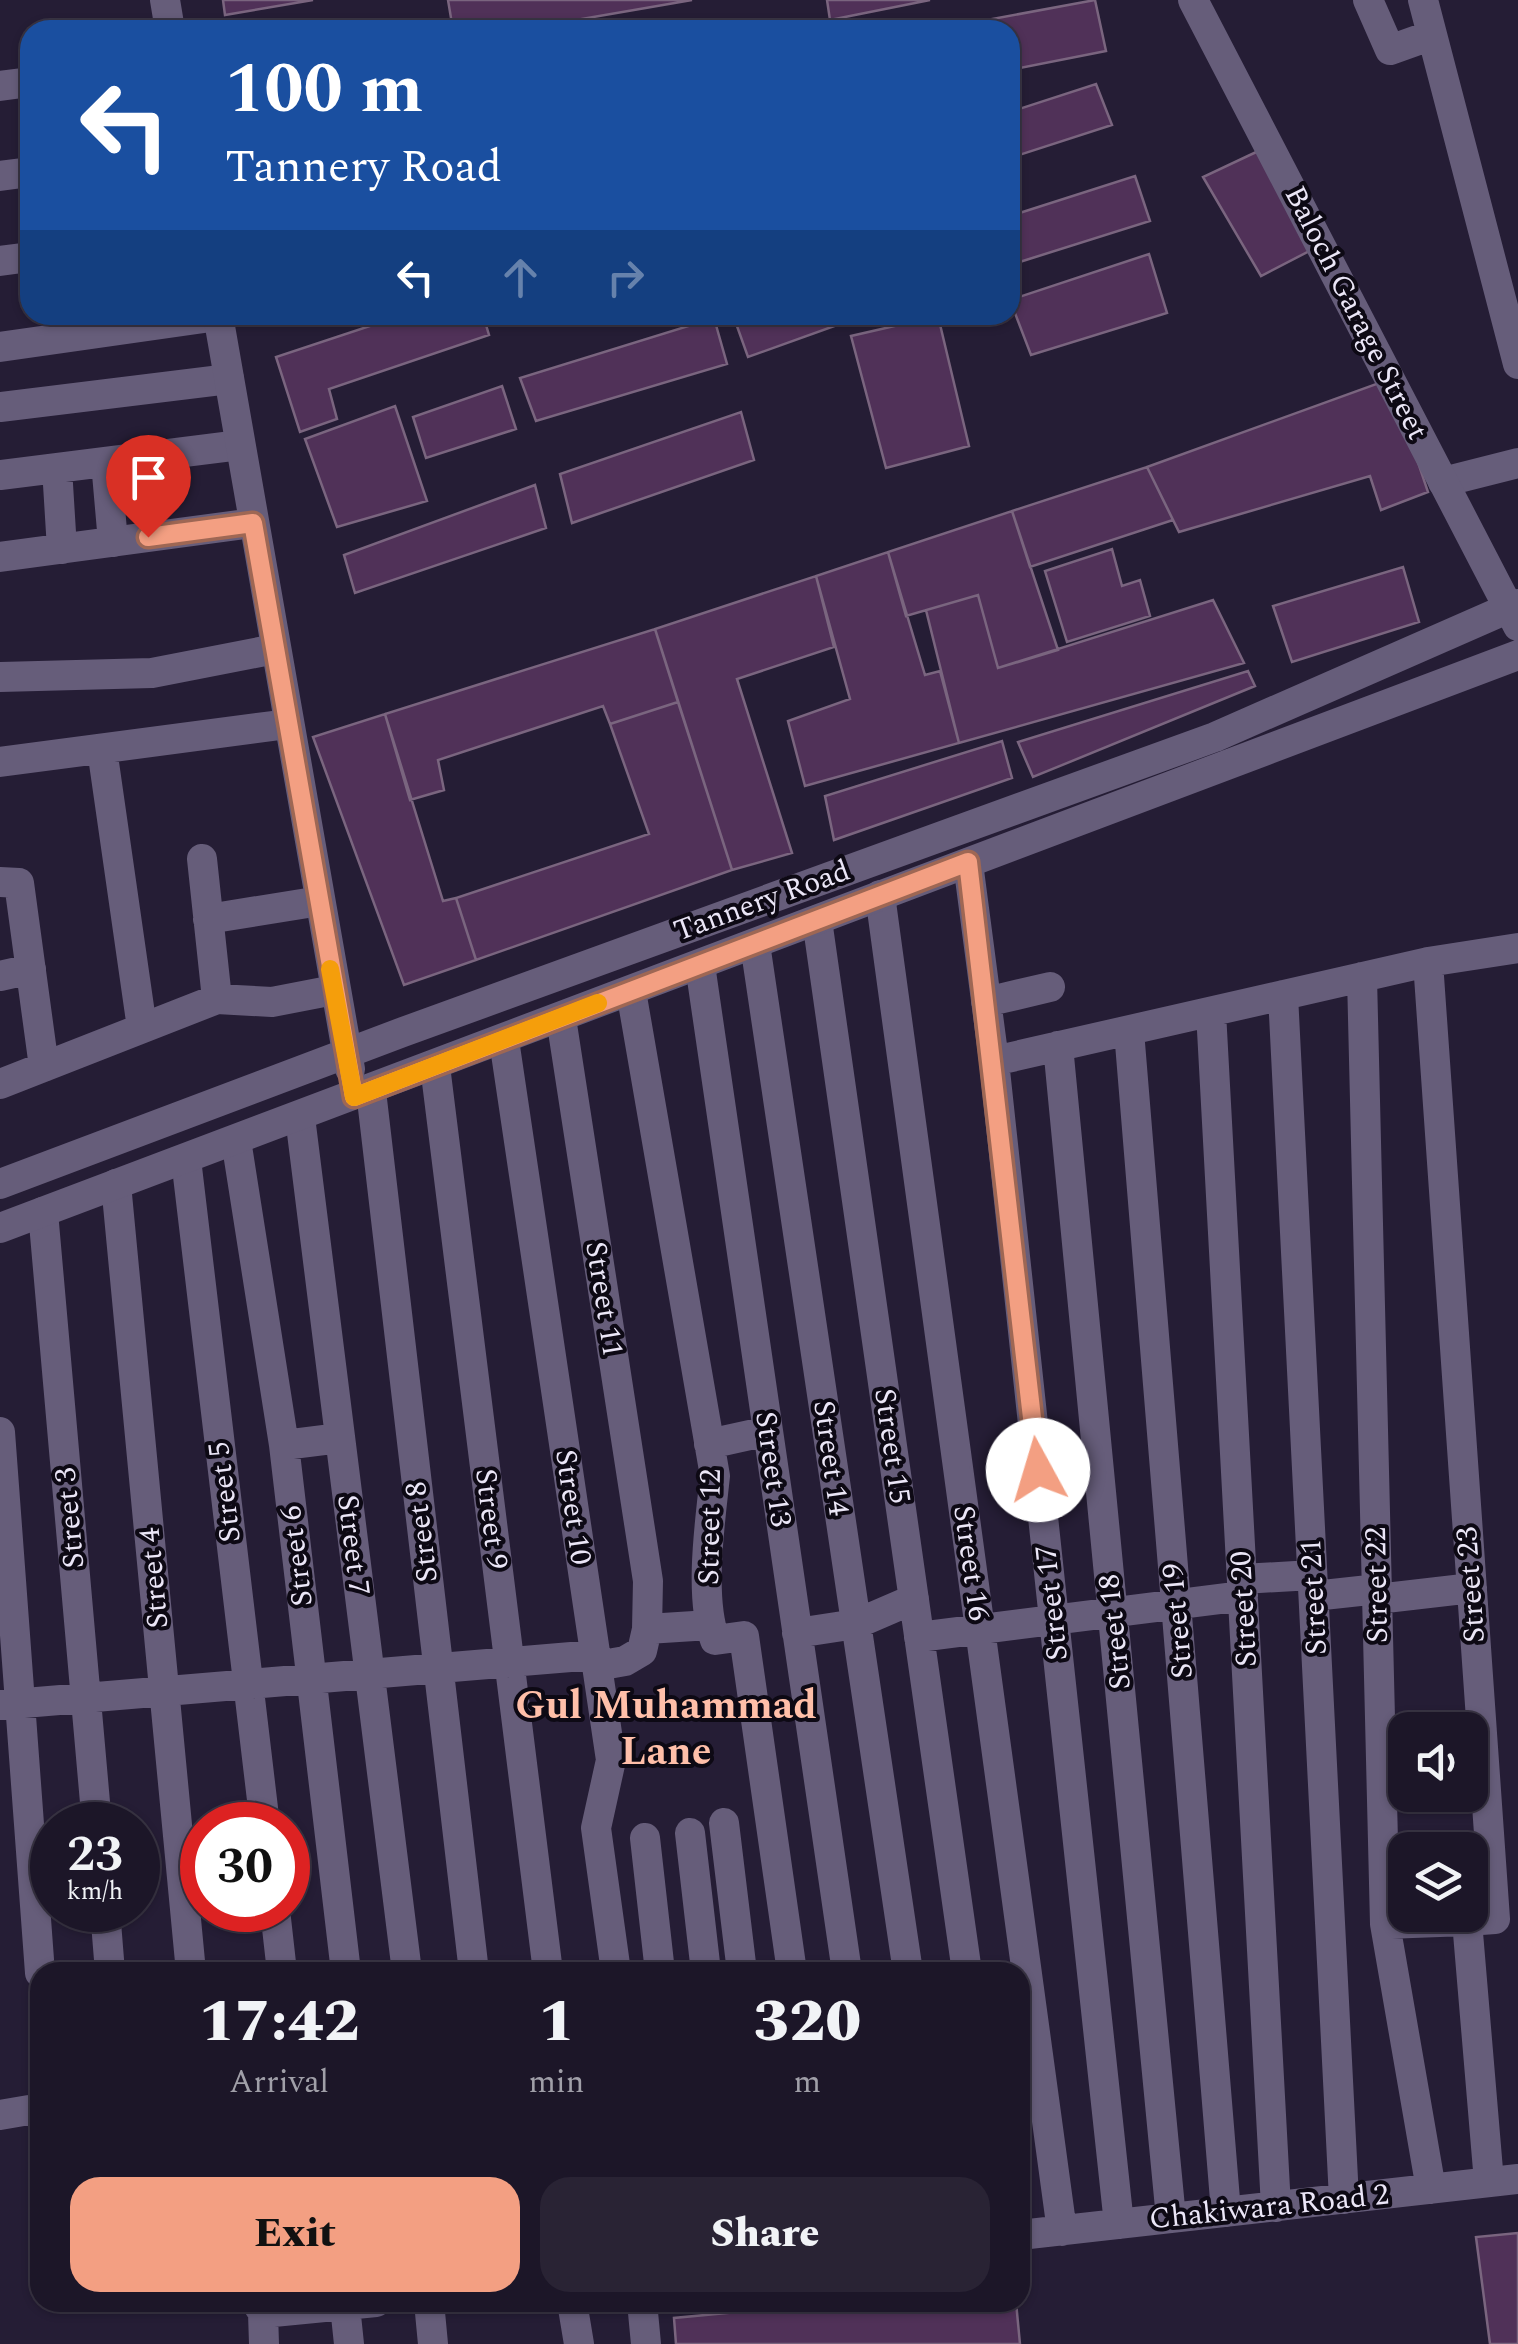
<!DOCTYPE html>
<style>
:root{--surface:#1c1628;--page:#292334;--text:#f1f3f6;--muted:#a09fa8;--line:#3a3545;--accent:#f39f82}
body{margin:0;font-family:Spectral,serif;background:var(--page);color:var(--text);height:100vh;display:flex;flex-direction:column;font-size:38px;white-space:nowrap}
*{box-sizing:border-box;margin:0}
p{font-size:32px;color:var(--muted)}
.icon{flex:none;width:55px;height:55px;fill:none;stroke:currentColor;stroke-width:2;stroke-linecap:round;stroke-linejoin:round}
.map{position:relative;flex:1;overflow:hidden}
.details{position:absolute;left:30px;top:1962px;width:1000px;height:350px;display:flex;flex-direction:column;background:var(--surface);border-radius:30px;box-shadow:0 2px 8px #0004,0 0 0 2px var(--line)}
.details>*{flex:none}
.hud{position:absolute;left:20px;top:20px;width:1000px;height:305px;border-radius:30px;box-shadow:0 2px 8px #0004,0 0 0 2px var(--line);background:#1a4fa0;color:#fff;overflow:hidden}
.controls{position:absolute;left:1388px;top:1712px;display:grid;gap:20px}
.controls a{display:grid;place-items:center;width:100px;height:100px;border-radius:20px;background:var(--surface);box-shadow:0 2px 8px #0004,0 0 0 2px var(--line);font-size:50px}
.speed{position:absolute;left:30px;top:1802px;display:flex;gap:20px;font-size:50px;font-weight:700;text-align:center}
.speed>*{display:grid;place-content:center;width:130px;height:130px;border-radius:50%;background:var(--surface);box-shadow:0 2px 8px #0004,0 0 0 2px var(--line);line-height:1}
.speed small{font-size:25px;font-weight:400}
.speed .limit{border:15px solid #d22;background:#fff;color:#111}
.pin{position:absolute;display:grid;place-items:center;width:85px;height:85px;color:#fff;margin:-102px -42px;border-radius:50% 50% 50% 0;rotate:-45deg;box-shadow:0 0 10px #0007}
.pin .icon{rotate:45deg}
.me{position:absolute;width:110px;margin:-55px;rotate:354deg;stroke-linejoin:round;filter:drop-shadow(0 0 8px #0008)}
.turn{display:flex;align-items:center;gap:35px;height:210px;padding:0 40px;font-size:45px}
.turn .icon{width:130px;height:130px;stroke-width:2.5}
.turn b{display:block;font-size:70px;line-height:85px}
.lanes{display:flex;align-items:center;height:95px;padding:0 40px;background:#0003;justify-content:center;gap:50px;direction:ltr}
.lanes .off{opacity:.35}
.eta{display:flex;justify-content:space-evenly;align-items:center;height:170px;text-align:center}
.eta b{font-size:60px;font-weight:800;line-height:70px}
.action{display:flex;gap:20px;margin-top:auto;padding:20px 40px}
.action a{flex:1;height:115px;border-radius:30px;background:var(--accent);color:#111;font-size:40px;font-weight:800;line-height:115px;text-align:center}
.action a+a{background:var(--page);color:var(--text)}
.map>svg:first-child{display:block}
</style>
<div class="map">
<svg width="1518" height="2344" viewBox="0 0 1518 2344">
<rect width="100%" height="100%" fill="#251d35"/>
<path fill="#503158" stroke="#7a657f" stroke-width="2.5" d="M223 0H313L225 15Z
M448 0H692L518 30H453Z
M827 0H930L830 20Z
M1095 0 1106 51 1010 70V30H933Z
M1096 84 1112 125 1010 158V112Z
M1269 146 1321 245 1261 276 1203 177Z
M1135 176 1150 221 1010 265V216Z
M1149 254 1167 313 1031 355 1010 300Z
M403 315H483L489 335 329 389 337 419 300 432 276 357Z
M503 315H567L505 325Z
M733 315H865L748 357Z
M938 316 969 446 886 468 851 336Z
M714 318 727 364 536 421 520 378Z
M1390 379 1428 492 1381 510 1370 476 1179 532 1147 467Z
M502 386 516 429 426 458 413 417Z
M395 406 427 501 337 527 305 439Z
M741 412 754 460 572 523 560 474Z
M1147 467 1173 520 1030 567 1012 511Z
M535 485 546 528 355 593 344 555Z
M1012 511 1058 650 998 668 978 595 906 616 888 552Z
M1112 549 1122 586 1140 580 1150 616 1067 642 1045 571Z
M888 552 925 675 940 671 959 743 805 786 788 721 850 699 816 576Z
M1403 567 1419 622 1292 662 1273 606Z
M816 576 834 647 737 679 792 853 732 870 655 629Z
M978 595 998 668 1213 600 1244 663 959 743 926 610Z
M655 629 678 702 610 724 603 706 438 760 444 790 410 800 385 714Z
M1248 671 1255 686 1033 777 1018 742Z
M678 702 732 870 476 960 456 898 649 834 610 724Z
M385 714 443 901 456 898 476 960 404 985 313 737Z
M1002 741 1012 778 834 840 825 796Z
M1518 2233V2344H1490L1476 2237Z
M843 2302H1016L1020 2344H676L674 2318Z"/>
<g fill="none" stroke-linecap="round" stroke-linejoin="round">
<path stroke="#665d7a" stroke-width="30" d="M1368 0 1390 50 1432 35
M1423 0 1518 364
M0 86 30 82
M0 176 30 172
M0 261 30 257
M0 347 225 315
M0 407 229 379
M106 462 113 542
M57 468 62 549
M0 475 240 445
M1443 482 1518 463
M0 557 253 523
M0 677 152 673 275 649
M102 749 142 1028
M0 762 288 724
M202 859 217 999
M968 863 994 1061 1119 2224
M0 882 19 883 44 1067
M880 895 1062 2231
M208 919 320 901
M817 920 967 1972
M755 944 908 1972
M1428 962 1495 1919 1467 1921 1489 2182
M700 965 847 1972
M0 976 31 969
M1362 977 1385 1924 1431 2189
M631 991 715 1476C710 1522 699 1596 715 1640L744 1636 792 1972
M1283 995 1344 2199
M986 1002 1050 987
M1211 1012 1276 2207
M561 1018 648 1581 647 1629 642 1651 625 1661 597 1666
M1129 1031 1226 2212
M504 1040 611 1760 596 1828 616 1972
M1058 1046 1171 2218
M994 1061 1428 962 1518 948
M435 1066 548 1972
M0 1084 217 999 272 1002 334 990
M371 1091 474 1972
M300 1117 407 1972
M236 1140 284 1445 346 1972
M186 1159 265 1825
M116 1184 191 1972
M43 1212 97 1825
M0 1432 40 1973
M709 1444 768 1431
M284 1445 340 1438
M1242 1579 1312 1575
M1314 1596 1378 1589
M1377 1599 1472 1588
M647 1629 710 1625
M797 1633 856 1624 914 1599
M919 1637 1243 1596
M0 1705 595 1655
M724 1823 742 1972
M690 1833 706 1972
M645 1838 660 1972
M105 1910 110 1972
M275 1910 282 1972
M1385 1924 1467 1921
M0 2115 29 2110 40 2114
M1020 2235 1518 2179
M256 2302 263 2313 264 2344
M429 2302 433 2344
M572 2302 579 2344
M642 2302 646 2344
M345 2306 349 2344
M263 2313 376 2302"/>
<path stroke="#665d7a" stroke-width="30" d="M165 0 170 30
M1193 0 1518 626
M218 315 350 1069
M0 1184 403 1032 1215 737 1518 604
M0 1228 1518 655"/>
</g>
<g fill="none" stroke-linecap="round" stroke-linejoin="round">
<defs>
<path id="route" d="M148 537 253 523 354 1097 968 862 1038 1470"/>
</defs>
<use href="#route" stroke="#9e6754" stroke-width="25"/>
<use href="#route" stroke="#f39f82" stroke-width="18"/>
<path stroke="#f59e0b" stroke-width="18" d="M330 969 354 1097 598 1003"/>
</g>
<g text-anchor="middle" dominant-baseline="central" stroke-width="8" stroke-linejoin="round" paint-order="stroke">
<g font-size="30" fill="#ebe6f7" stroke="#0d0914">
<text transform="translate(1356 313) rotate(63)">Baloch Garage Street</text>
<text transform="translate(762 901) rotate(-20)">Tannery Road</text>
<text transform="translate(604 1299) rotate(81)">Street 11</text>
<text transform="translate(892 1446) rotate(82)">Street 15</text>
<text transform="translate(831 1458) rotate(82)">Street 14</text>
<text transform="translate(773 1469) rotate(82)">Street 13</text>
<text transform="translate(225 1492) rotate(-97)">Street 5</text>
<text transform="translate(573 1507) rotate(82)">Street 10</text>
<text transform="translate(70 1518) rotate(-95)">Street 3</text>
<text transform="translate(491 1519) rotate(83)">Street 9</text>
<text transform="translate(710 1527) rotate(-89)">Street 12</text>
<text transform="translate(422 1532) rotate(-97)">Street 8</text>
<text transform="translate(353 1545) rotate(83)">Street 7</text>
<text transform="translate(297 1556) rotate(-97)">Street 6</text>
<text transform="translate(971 1563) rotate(82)">Street 16</text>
<text transform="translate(154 1578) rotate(-95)">Street 4</text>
<text transform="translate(1377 1585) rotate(-91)">Street 22</text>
<text transform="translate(1471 1585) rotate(-94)">Street 23</text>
<text transform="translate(1314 1597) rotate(-93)">Street 21</text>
<text transform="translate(1052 1603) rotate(-96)">Street 17</text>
<text transform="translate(1244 1609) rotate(-93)">Street 20</text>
<text transform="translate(1178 1621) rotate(-95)">Street 19</text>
<text transform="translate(1115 1632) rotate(-96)">Street 18</text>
<text transform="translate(1269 2207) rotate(-6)">Chakiwara Road 2</text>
</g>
<g font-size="40" font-weight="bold" fill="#ffbfa9" stroke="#0d0914">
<text x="666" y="1706">Gul Muhammad<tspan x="666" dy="46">Lane</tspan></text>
</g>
</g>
</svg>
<div class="controls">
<a><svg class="icon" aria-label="sound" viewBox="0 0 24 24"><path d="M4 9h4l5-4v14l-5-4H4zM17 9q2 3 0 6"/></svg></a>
<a><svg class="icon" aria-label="layers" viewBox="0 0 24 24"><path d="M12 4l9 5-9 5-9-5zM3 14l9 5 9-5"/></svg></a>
</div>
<div class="speed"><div>23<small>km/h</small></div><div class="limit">30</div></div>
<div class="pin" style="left:148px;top:537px;background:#d93025"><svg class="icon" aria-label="arrive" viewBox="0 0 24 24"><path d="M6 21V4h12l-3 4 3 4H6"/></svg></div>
<svg class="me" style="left:1038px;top:1470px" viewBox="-20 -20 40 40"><circle r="19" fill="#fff"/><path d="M0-13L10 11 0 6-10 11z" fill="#f39f82"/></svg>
<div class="hud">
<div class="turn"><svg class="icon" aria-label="left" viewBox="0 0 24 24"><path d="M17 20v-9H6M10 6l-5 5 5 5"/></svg><div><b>100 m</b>Tannery Road</div></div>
<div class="lanes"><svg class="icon" aria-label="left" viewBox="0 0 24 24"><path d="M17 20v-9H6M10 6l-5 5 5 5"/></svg><svg class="icon off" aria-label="ahead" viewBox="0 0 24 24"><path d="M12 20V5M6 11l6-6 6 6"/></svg><svg class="icon off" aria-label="right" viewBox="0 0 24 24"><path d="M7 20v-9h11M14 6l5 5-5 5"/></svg></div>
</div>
<section class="details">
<div class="eta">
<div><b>17:42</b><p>Arrival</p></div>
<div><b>1</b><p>min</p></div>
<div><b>320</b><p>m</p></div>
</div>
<div class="action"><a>Exit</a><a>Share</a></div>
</section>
</div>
